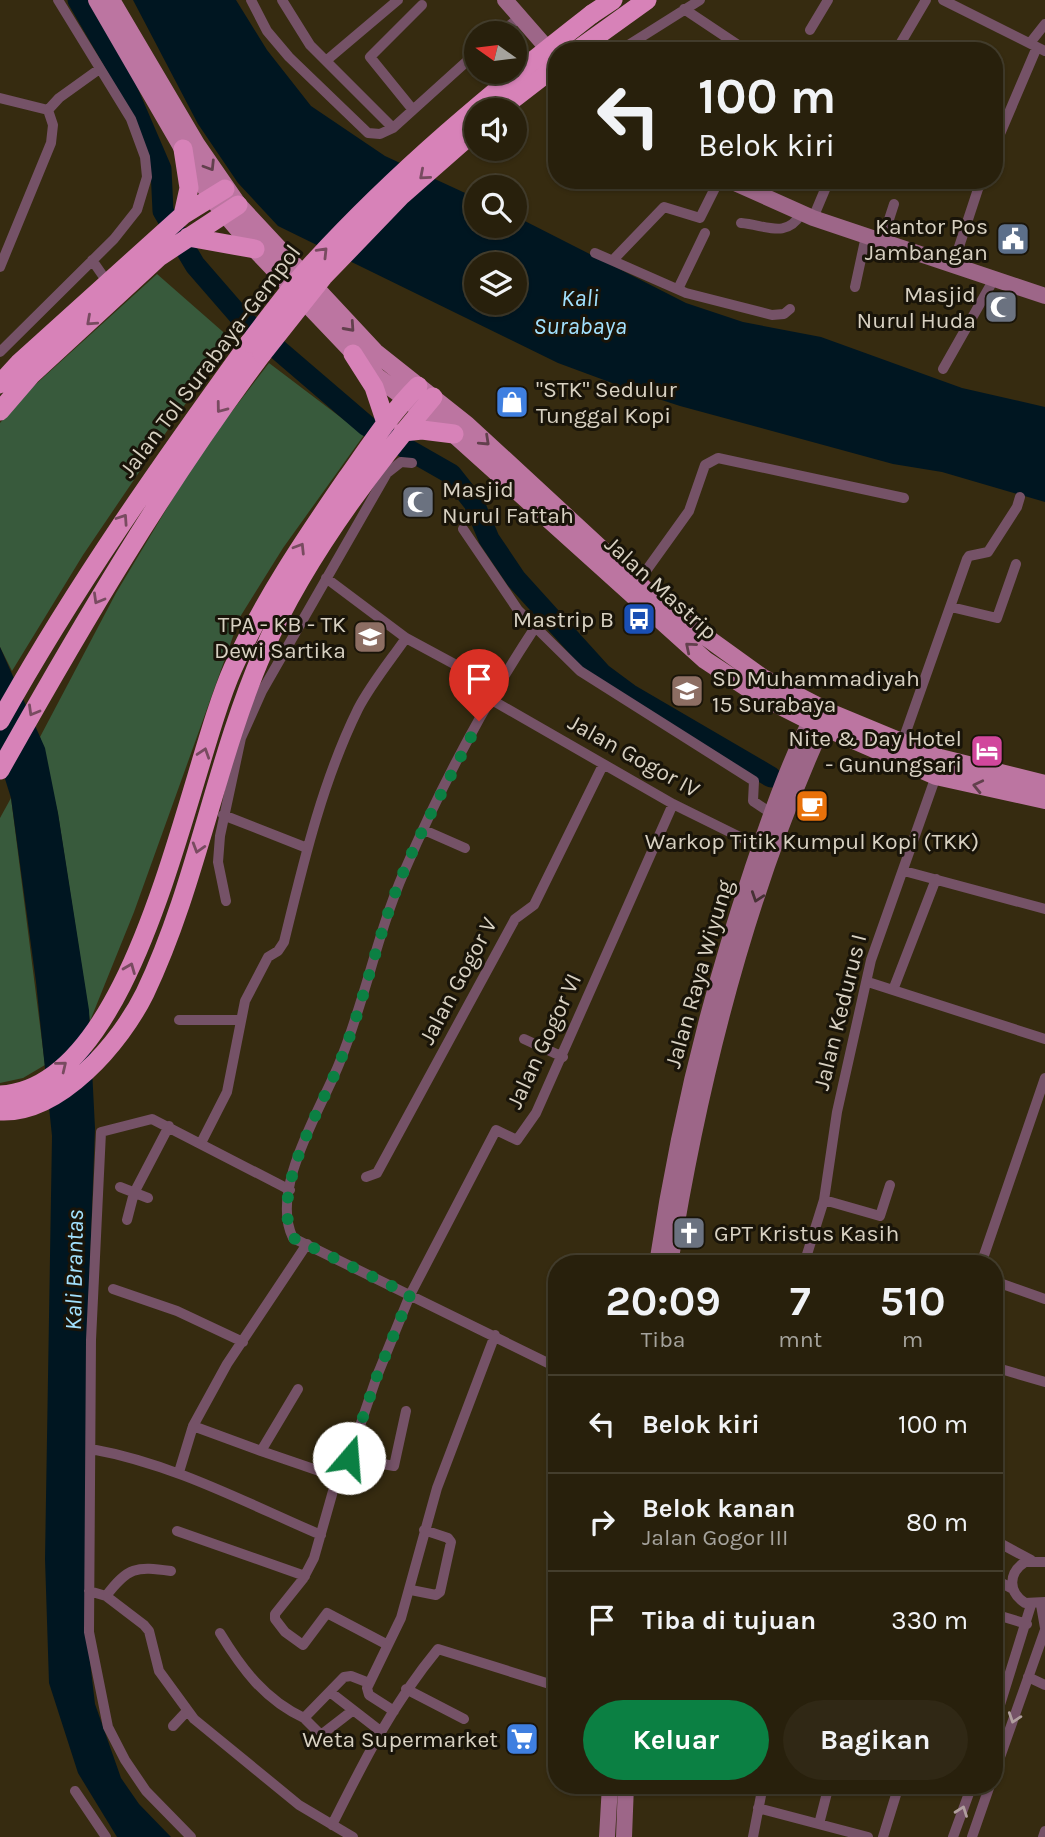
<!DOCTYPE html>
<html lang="id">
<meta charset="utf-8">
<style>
:root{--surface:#28200c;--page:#302815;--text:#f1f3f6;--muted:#a5a39d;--line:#443e2d;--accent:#0b8043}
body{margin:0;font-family:Karla,sans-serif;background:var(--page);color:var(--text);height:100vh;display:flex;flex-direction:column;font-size:26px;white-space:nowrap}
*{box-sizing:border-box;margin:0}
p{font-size:23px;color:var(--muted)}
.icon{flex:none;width:38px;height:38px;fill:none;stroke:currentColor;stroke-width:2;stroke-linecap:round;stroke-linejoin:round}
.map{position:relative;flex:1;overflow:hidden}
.side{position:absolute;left:548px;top:1255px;width:455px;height:539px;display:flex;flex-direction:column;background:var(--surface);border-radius:28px;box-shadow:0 2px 5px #0004,0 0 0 2px var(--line)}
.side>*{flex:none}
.top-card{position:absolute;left:548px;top:42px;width:455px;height:147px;border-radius:28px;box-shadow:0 2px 5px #0004,0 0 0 2px var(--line);background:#28200c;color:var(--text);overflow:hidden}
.needle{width:46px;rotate:284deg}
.buttons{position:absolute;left:464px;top:21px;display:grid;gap:14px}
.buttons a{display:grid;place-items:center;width:63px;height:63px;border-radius:50%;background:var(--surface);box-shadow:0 2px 5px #0004,0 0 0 2px var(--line);font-size:35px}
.pin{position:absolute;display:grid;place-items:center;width:60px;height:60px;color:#fff;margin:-72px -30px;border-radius:50% 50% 50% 0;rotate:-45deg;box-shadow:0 0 7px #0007}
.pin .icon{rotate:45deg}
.me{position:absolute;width:77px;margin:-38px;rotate:18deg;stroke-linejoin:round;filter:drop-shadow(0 0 5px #0008)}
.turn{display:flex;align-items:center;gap:24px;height:147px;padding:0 35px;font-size:32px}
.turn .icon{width:91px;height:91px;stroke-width:2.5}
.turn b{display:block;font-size:49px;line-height:60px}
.eta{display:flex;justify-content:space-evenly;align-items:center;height:119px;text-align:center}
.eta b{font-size:42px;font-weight:700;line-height:49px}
.cta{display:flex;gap:14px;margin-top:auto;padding:14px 35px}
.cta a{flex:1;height:80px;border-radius:42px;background:var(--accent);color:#fff;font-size:28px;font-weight:700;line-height:80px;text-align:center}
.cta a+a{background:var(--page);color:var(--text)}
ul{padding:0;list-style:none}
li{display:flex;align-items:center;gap:21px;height:98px;padding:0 35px;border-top:2px solid var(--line)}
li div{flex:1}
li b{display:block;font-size:26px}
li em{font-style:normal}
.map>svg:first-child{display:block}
</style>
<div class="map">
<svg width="1045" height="1837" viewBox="0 0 1045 1837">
<rect width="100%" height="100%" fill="#362b10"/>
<path fill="#385a3c" d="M157 274 230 338 83 555 12 671 0 647V423L25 394Z
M269 363 364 435 283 548 240 617 134 912 90 1021 58 814 40 737 116 593 200 453Z
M11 798 45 1065 23 1078 0 1083V818Z"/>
<path fill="#001621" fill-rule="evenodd" d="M133 0H236L267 50 311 106 385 156 476 198V226H514L515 216 686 303 743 322 821 337 962 388 1045 407V502L942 472 893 464 680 406 631 390 558 363 278 226 238 183 198 124ZM476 264H514V303H476Z
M0 647 45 748 58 813 89 1010 95 1128 87 1344 86 1628 95 1704 121 1778 139 1804 171 1837H117L78 1773 49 1683 45 1559 52 1136 36 982 11 798 0 763Z"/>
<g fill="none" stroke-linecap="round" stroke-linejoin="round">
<path stroke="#001621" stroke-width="21" d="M78 0 118 69 161 169 163 211 195 265 241 318 367 426 451 474 474 503 489 539 516 579 602 674 629 694 771 777"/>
<path stroke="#755267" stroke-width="10" d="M251 0 267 31 289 57 368 133 380 134 393 128 476 53
M282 0 310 45 393 128
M943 0 1045 51
M684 9 747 51
M810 30 828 0
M500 33 519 18
M1030 43 1045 24
M619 51 700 0
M896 51 926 0
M327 60 398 0
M0 98 48 110 59 98 98 70
M413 110 370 57 422 5
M994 148 1037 47
M965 180 979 187
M813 218 829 180
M741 223C766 225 786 239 801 214
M882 241 894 204
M595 253 686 293 772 315 784 314 790 309
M92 260 110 286
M613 260 664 207 700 218 719 180
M953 265 981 180
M0 267 51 143 53 125 48 110
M855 287 866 236
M678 289 705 233
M0 352 114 239 137 210 147 177 145 157 131 119 58 0
M943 369 994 279
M463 529 518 610 580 671 754 781 753 801 772 814
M326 578 406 638 495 686
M638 582 689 511 705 465 718 458 904 498
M951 607 997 618 1016 564
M534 629C484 705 440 788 404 872 377 934 365 1001 339 1064 321 1109 269 1190 293 1238L556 1367
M490 699 673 804 760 847
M902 743 967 559 969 556 988 552 1017 507 1020 497
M223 815 307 848
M424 830 465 848
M904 871 1045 909
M226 901 218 862 220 836 241 738 262 691 387 473 401 462 412 463
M868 982 1045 1039
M893 990 936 879
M179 1020H241
M524 1039 563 1057
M201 1143 227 1092 245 1001 268 957 278 951 284 942C303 864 322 782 358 709 371 684 390 661 406 638
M366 1177 377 1173 515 919 534 905 603 765
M120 1187 148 1198
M824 1200 880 1216 890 1185
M127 1220 134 1193 169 1126
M804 1264 824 1200 837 1112 871 960 936 776
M981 1264 1045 1078
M994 1281 1045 1299
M113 1289 177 1311 243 1342
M994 1367 1045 1382
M298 1389 261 1451 337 1477
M193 1426 261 1451
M91 1449C174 1464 244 1502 321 1535
M349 1458 394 1466 406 1411
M179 1472 193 1426 227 1364 307 1244
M177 1531 305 1576
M994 1540 1031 1560
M1045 1562H1025C1008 1573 1008 1592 1025 1603L1045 1602
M994 1579 1013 1589
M411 1590 436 1595 440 1592 451 1542 448 1538 424 1530
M89 1591 106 1596 144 1625 149 1631 159 1671 194 1719 299 1805 353 1837
M106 1596C128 1567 136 1566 171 1571
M1041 1605 1045 1628
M994 1614 1027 1624
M220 1633C242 1669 265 1700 304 1718L344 1677 351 1676 369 1683
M386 1644 327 1613 303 1645 285 1632 275 1619V1614L303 1579 314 1558 337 1477 349 1458 377 1376 410 1295 496 1130 517 1140 536 1113 673 804
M1028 1677 1045 1685
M406 1689 464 1719
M330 1692 379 1730
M394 1711 369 1695 367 1688 401 1618 437 1488 495 1335
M304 1718 321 1735 352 1711
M994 1724 1031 1605
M173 1726 187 1711
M994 1774 1045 1630
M75 1791 106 1837
M758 1808 868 1837
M819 1824 829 1785
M332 1825C364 1761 392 1705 438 1649L556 1686
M191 1837 146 1791 125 1760 108 1727 89 1632 91 1340 101 1132 152 1119 290 1190
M753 1837 763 1785
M883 1837 899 1785
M953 1837 972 1785
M972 1837 990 1785
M1043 1837 1045 1831"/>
<path stroke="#9d6688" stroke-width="16" d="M505 0 554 56
M728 180 813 218 1045 296
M657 1264C677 1130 709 997 752 870 770 817 789 761 815 712
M670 1264C700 1077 747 889 827 717
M607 1837 610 1785
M624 1837 626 1785"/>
<path stroke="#bc75a1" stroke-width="18" d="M97 0 211 197 255 249 377 377 454 434 705 660 755 693 810 721 936 776 1045 800
M111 0 196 144 238 205 375 352 467 425 663 606 763 678 829 712 940 758 1045 784"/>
<path stroke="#d782b8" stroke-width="19" d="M592 14 613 0
M576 51 647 0
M499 110 556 66
M183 149 189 188 183 215
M188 237 255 249
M353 354 374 387 386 423
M0 384 19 363 183 215 225 189
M0 411 31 375 159 257 238 205
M403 432 422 430 454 434
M0 721C74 588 160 466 249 343
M0 770C81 626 163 486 262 354
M0 1095C138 1089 187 770 233 668 263 601 305 539 347 478 369 447 390 414 418 386
M0 1111C60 1114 121 1042 145 993 197 884 215 762 263 652 302 563 370 471 433 397"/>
<path stroke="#d782b8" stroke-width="19" d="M249 343C270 316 290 288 313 263 397 171 493 91 592 14
M262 354 323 277 402 195 476 130"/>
</g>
<defs><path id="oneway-chevron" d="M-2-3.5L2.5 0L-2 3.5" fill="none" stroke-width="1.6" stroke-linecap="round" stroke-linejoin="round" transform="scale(1.75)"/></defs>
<g stroke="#62404d">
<use href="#oneway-chevron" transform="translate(210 166) rotate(58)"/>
<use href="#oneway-chevron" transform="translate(350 327) rotate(48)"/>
<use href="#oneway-chevron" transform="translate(485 441) rotate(43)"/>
<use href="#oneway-chevron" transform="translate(690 647) rotate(-140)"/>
<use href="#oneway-chevron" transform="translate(978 786) rotate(-167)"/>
</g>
<g stroke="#784b60">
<use href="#oneway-chevron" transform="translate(424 175) rotate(139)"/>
<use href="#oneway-chevron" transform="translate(323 252) rotate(-46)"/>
<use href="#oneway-chevron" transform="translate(91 321) rotate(138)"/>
<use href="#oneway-chevron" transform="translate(221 408) rotate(127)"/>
<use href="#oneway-chevron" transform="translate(123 519) rotate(-56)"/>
<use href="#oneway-chevron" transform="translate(300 548) rotate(-58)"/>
<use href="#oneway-chevron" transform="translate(98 599) rotate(120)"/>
<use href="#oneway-chevron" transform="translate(33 711) rotate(120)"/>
<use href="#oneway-chevron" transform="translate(204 753) rotate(-72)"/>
<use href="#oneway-chevron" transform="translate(198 848) rotate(107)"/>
<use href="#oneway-chevron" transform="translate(130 968) rotate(-68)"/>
<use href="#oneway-chevron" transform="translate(62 1066) rotate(-39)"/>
</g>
<use stroke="#473135" href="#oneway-chevron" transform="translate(757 897) rotate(109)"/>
<g stroke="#b09e9e">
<use href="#oneway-chevron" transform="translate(1014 1718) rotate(109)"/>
<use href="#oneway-chevron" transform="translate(962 1811) rotate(-70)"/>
</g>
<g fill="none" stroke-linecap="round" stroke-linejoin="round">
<path stroke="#0b8043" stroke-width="12" stroke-dasharray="0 21.6" d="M349 1458 377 1376 410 1295 293 1238C270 1190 321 1109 339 1064 365 1002 377 935 403 873 425 821 454 771 479 721"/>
</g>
<defs>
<symbol id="civic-square" viewBox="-11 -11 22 22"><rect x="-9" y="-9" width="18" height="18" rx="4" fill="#5c6f8a" stroke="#191409"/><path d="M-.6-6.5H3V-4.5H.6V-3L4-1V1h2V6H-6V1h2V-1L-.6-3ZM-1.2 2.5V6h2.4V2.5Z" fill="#fff"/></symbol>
<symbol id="mosque-square" viewBox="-11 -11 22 22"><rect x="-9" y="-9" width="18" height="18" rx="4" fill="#6b7280" stroke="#191409"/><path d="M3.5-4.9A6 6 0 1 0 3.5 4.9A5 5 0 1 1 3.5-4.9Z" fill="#fff"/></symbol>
<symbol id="shop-square" viewBox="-11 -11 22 22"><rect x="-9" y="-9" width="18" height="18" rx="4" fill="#3f7fe0" stroke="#191409"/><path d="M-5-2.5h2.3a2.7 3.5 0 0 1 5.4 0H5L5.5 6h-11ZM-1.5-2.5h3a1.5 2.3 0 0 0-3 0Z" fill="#fff"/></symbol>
<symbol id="bus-square" viewBox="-11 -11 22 22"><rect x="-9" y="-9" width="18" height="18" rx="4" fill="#1a4fb4" stroke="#191409"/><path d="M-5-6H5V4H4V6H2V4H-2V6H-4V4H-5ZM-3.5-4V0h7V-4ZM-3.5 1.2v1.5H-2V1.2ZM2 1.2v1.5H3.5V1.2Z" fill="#fff"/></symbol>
<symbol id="school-square" viewBox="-11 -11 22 22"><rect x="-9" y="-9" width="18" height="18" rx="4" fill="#8d6e63" stroke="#191409"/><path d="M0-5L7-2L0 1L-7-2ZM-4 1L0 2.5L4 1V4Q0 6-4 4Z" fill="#fff"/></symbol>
<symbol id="hotel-square" viewBox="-11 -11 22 22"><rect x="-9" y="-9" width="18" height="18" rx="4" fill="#d1479c" stroke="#191409"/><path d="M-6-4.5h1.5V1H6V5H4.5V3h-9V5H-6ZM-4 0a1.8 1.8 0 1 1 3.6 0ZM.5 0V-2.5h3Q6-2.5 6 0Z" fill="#fff"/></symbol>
<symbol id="cafe-square" viewBox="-11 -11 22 22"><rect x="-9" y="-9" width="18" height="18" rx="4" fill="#e8710a" stroke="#191409"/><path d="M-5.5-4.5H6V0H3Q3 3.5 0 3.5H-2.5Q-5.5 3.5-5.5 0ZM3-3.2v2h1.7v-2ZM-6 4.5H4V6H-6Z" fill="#fff"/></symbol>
<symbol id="church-square" viewBox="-11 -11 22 22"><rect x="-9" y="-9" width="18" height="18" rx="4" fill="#6b7280" stroke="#191409"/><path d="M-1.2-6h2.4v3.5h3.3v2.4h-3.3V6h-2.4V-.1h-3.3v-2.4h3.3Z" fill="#fff"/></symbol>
<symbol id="supermarket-square" viewBox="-11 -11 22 22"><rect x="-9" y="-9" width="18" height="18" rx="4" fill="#3f7fe0" stroke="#191409"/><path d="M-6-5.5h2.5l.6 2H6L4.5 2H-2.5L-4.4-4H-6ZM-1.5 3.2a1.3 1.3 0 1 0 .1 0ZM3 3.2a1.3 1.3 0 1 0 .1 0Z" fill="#fff"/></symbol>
</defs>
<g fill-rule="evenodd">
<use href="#civic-square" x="994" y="220" width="38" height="38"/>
<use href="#mosque-square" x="982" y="288" width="38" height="38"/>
<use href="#shop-square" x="493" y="383" width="38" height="38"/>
<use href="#mosque-square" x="399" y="483" width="38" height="38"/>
<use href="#bus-square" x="620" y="600" width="38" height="38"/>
<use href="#school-square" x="351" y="618" width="38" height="38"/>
<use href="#school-square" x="668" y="672" width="38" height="38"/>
<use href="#hotel-square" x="968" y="732" width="38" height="38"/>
<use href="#cafe-square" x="793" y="787" width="38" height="38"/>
<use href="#church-square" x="670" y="1214" width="38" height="38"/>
<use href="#supermarket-square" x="503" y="1720" width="38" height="38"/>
</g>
<g text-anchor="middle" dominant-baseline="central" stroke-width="6" stroke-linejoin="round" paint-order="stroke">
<g font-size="23" fill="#d8d1c2" stroke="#191409" text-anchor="end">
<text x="988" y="226">Kantor Pos<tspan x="988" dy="26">Jambangan</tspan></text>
<text x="976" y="294">Masjid<tspan x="976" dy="26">Nurul Huda</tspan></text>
<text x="536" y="389" text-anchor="start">"STK" Sedulur<tspan x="536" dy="26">Tunggal Kopi</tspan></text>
<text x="442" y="489" text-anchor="start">Masjid<tspan x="442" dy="26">Nurul Fattah</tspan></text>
<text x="614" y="619">Mastrip B</text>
<text x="346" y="624">TPA - KB - TK<tspan x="346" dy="26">Dewi Sartika</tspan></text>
<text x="712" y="678" text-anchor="start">SD Muhammadiyah<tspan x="712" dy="26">15 Surabaya</tspan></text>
<text x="962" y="738">Nite &amp; Day Hotel<tspan x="962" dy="26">- Gunungsari</tspan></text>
<text x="812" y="841" text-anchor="middle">Warkop Titik Kumpul Kopi (TKK)</text>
<text x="714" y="1233" text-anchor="start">GPT Kristus Kasih</text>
<text x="498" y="1739">Weta Supermarket</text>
</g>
<g font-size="23" fill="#d8d1c2" stroke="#191409">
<text transform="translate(210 361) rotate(-53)">Jalan Tol Surabaya–Gempol</text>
<text transform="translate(661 588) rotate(42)">Jalan Mastrip</text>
<text transform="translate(634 756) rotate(29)">Jalan Gogor IV</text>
<text transform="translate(699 974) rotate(-74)">Jalan Raya Wiyung</text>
<text transform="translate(458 981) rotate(-62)">Jalan Gogor V</text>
<text transform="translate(840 1012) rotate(-76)">Jalan Kedurus I</text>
<text transform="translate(544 1041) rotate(-65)">Jalan Gogor VI</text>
</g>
<g font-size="24" font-style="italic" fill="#a2e1fe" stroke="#191409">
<text x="580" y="298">Kali<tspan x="580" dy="28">Surabaya</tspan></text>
<text transform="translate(74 1270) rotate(-89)">Kali Brantas</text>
</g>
</g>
</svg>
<div class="buttons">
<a><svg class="needle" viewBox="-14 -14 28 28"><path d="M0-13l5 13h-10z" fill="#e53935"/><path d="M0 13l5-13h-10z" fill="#a5a39d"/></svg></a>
<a><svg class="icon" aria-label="sound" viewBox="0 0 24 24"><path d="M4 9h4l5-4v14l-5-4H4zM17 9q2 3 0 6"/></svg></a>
<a><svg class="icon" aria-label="search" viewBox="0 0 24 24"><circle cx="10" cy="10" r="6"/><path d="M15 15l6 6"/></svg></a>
<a><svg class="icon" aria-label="layers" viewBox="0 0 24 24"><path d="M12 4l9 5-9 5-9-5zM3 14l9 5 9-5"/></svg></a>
</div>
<div class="pin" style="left:479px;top:721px;background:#d93025"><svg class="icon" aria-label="arrive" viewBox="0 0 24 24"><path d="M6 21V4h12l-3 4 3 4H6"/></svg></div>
<svg class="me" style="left:349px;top:1458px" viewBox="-20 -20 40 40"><circle r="19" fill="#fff"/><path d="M0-13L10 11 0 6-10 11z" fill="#0b8043"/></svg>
<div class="top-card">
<div class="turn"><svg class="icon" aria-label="left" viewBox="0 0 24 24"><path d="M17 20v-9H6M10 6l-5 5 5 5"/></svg><div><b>100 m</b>Belok kiri</div></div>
</div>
<section class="side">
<div class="eta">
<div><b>20:09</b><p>Tiba</p></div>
<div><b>7</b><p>mnt</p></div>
<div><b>510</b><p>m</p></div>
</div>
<ul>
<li><svg class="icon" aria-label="left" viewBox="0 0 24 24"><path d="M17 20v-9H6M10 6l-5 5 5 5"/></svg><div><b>Belok kiri</b></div><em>100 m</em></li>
<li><svg class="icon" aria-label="right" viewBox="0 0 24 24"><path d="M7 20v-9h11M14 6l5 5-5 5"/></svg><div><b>Belok kanan</b><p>Jalan Gogor III</p></div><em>80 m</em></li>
<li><svg class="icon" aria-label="arrive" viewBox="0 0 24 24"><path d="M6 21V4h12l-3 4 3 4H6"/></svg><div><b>Tiba di tujuan</b></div><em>330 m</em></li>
</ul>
<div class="cta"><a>Keluar</a><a>Bagikan</a></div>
</section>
</div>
